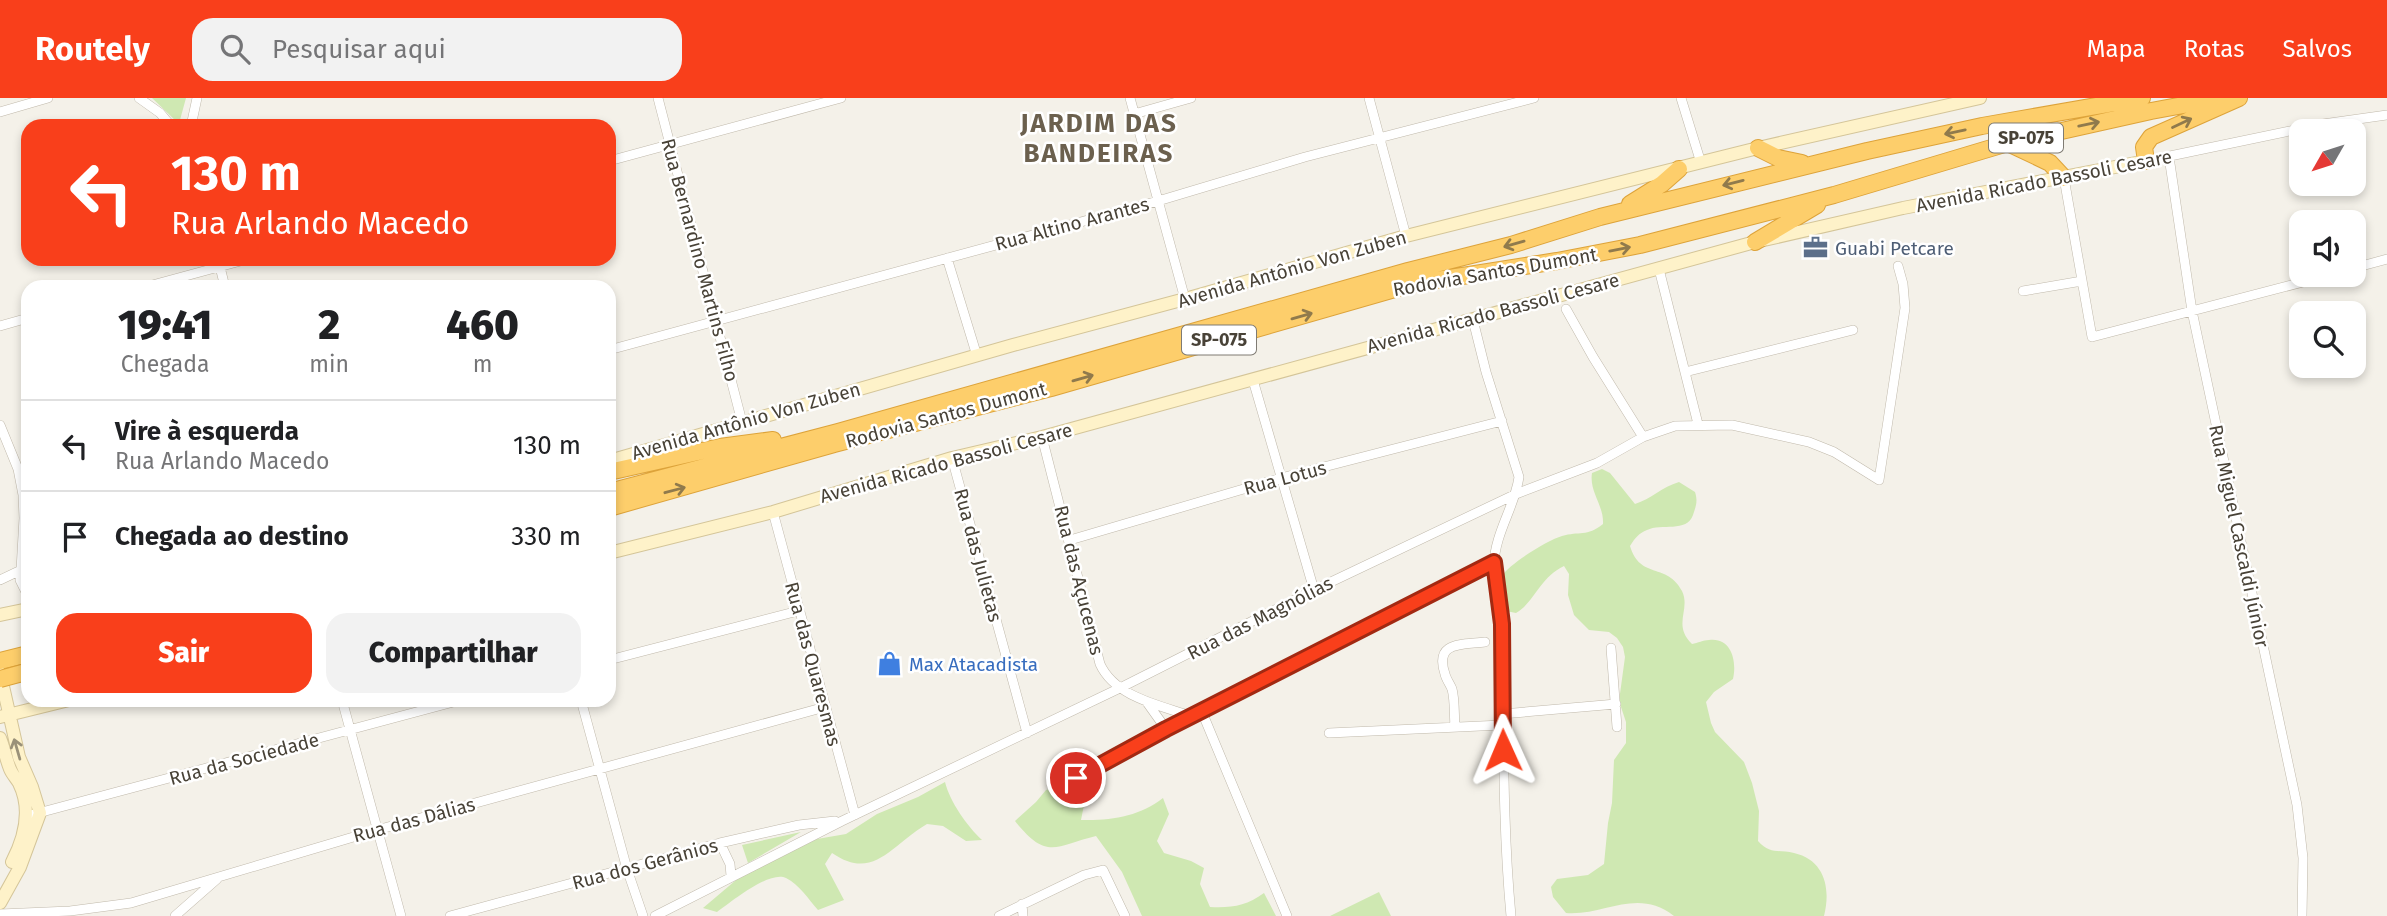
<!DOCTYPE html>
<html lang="pt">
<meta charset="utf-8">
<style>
:root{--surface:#fff;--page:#f2f2f2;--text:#202124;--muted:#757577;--line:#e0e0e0;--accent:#f93f1b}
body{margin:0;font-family:"Fira Sans",sans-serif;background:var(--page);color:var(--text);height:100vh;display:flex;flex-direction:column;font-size:26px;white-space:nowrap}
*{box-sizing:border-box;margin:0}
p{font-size:23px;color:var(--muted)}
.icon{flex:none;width:38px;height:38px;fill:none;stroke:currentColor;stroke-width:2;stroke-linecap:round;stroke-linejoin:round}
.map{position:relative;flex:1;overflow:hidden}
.panel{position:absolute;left:21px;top:182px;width:595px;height:427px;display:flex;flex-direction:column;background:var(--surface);border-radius:21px;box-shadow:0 4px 10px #0003}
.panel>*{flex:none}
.banner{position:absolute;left:21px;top:21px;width:595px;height:147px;border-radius:21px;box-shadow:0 4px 10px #0003;background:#f93f1b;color:#fff;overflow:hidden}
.needle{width:46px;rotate:231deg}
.controls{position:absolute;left:2289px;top:21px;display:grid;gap:14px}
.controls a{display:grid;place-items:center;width:77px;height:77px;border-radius:14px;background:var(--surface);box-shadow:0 4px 10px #0003;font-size:35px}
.pin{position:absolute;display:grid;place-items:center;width:60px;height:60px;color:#fff;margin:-30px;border:4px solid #fff;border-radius:50%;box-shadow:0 2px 7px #0007}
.me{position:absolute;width:77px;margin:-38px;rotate:359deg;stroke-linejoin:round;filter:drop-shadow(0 0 5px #0008)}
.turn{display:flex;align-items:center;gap:24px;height:147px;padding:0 35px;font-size:32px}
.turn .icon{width:91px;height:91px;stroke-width:2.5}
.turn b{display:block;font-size:49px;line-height:60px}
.eta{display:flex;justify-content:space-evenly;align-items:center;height:119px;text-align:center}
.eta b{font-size:42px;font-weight:800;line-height:49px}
.primary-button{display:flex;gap:14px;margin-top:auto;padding:14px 35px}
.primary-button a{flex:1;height:80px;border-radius:21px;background:var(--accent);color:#fff;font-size:28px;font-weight:800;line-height:80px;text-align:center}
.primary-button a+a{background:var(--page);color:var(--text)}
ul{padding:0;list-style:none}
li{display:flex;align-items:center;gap:21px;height:91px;padding:0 35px;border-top:2px solid var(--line)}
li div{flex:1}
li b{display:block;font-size:26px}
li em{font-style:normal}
header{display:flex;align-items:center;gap:42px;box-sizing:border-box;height:98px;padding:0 35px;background:var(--accent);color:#fff}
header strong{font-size:33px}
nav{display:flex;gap:38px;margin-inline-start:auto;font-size:24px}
.search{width:490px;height:63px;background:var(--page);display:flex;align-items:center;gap:18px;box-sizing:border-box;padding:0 24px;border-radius:21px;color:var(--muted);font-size:26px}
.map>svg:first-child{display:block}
</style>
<header>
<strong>Routely</strong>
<div class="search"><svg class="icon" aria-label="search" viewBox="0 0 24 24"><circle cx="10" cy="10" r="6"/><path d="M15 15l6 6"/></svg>Pesquisar aqui</div>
<nav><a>Mapa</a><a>Rotas</a><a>Salvos</a></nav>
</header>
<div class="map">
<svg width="2387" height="818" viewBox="0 0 2387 818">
<rect width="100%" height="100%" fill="#f4f1e9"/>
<path fill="#cfe8b2" d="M152 0H186L180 22 178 25Z
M1602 371 1610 375 1635 406C1651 401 1662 389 1679 384L1695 394C1698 403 1696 408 1693 417 1687 435 1661 425 1647 432 1639 435 1635 440 1630 448 1640 482 1667 464 1682 493 1691 512 1672 526 1692 546 1698 545 1703 542 1709 542 1732 539 1737 564 1733 581L1714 594 1706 604 1711 625 1715 634 1744 664 1752 685 1759 713 1758 743C1770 757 1779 751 1794 755 1825 762 1831 791 1824 818H1674C1637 789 1605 818 1566 815L1553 799 1551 789 1557 781 1588 777 1604 766 1608 725 1612 705 1614 662 1626 645V624L1619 603 1625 559 1623 549 1617 540 1609 534 1589 532 1574 517 1568 497 1569 476 1564 468C1539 480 1535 504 1516 515L1506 513C1503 509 1498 503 1497 499 1496 494 1499 482 1502 478 1509 466 1548 442 1562 438 1579 433 1587 439 1603 426 1604 407 1589 394 1592 375Z
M945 684C950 704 967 728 982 742L966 743 943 728 927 726C892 746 874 784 832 755L825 766 844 802 818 812C809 802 799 786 786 780 770 772 731 804 717 814L703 810 742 777 817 741 846 736 877 716 918 699Z
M1062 687 1082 689 1084 707 1081 722C1111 723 1140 718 1163 700L1169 716 1157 743 1164 755 1191 763 1204 770 1200 786 1210 809C1232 810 1246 808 1264 795L1276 818H1142L1122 774 1096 738C1055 748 1047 763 1015 723L1036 704 1046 692Z
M801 734 748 765 742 747Z
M1379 794 1391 818H1330Z"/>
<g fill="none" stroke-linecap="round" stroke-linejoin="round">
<defs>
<path id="street" d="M139 0 160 15 171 28
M658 0 742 324
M1130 0 1185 201
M1369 0 1406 138
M1681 0 1701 65
M0 14 48 0
M1134 16 1191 0
M191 28 197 0
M2169 59 2192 213 2297 707 2303 760 2302 818
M609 63 841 0
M2146 63 2323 26 2387 17
M2064 80 2092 239 2330 177
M947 160 977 258
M218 161 225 189
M2354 170 2387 161
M1659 171 1698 326
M145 189 248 161
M2023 193 2082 183
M1566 211 1593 259 1643 339
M1473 222 1486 274 1519 379C1515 408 1495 435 1494 466 1494 487 1501 508 1502 529 1504 625 1502 722 1511 818
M0 228 28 220
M609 252 1158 103 1305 59 1534 0
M1685 274 1853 232
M1253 282 1314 492
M0 327 18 371 23 397 24 420 21 472 0 482
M1042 339 1100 566C1115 599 1159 607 1191 618
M952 360 1027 635
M773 414 855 717
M1070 442 1281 380 1502 323
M21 472 20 482 28 498
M1611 550 1617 629
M609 562 798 513
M342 602 401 818
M581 602 627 771 643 818
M1146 603 1166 631
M1202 614 1287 818
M1502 616 1616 606
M1455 629C1454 617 1455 602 1452 591 1450 586 1446 581 1445 576 1434 543 1462 547 1485 544
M1329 635 1502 627
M1076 680 1166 631 1494 464
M27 718 461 602
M720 745 730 766 731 778
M1022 806 1023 818
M0 816 70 813 131 805 377 732 825 609
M175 818 217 781
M450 818 720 745 799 727 835 723
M655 818 842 723 1120 590 1314 492 1516 396 1597 365 1643 339 1675 328 1732 327 1809 344 1834 354 1879 382 1905 210 1903 186 1898 168
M999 818 1084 777 1103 772 1125 818"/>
<path id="secondary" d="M609 363 1013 247 1185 201 1406 138 1758 50 1980 0
M609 455 773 414 952 360 1042 339 1755 144 1903 110 2146 63
M0 517 28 511
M0 619 69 602
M0 640C4 650 6 661 10 671 12 676 16 680 19 685 32 711 25 739 12 764
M0 805 20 769 40 715 32 689 19 659 0 575"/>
<path id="highway" d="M2008 45 2050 65 2064 80
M1758 50 1778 60 1802 65
M2146 63 2144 49 2151 39 2239 0
M1630 106 1662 86 1679 71
M1755 144 1817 107
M609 374 720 349 773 342
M609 394 838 334 1408 173 1511 147 1600 119 1867 53 1982 28 2142 0
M609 410 834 346 1051 290 1412 186 1557 163 1640 147 1834 97 2008 45 2151 13 2222 0
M0 563 28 556"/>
</defs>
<use href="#street" stroke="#c0b9ab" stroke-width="10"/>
<use href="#secondary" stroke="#d4c599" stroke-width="14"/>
<use href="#highway" stroke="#dda33a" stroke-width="18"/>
<use href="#street" stroke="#fff" stroke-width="9"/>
<use href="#secondary" stroke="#fef2c9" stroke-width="12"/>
<use href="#highway" stroke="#fdce6b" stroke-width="16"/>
<defs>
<path id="highway-bridge" d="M0 581 26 574"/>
</defs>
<use href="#highway-bridge" stroke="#dda33a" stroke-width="18" stroke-linecap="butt"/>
<use href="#highway-bridge" stroke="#fdce6b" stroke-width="16"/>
</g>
<defs><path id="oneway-shaft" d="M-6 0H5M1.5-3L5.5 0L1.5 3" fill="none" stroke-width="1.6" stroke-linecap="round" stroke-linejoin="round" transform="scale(1.75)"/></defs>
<g stroke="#907a4c">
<use href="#oneway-shaft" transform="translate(2182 25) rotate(-25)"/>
<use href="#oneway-shaft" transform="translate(2089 26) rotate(-12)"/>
<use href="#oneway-shaft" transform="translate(1955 34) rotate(168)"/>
<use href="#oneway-shaft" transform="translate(1733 85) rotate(166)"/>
<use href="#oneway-shaft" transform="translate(1514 146) rotate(164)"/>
<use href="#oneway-shaft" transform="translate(1620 151) rotate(-11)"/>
<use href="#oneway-shaft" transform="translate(1302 218) rotate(-16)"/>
<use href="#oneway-shaft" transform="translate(1083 280) rotate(-16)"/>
<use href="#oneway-shaft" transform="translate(675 392) rotate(-15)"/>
</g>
<use stroke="#9a9179" href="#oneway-shaft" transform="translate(17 651) rotate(-106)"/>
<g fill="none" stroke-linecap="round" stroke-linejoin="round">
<defs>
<path id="route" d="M1076 680 1166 631 1494 464 1502 526 1503 652"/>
</defs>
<use href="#route" stroke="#a22912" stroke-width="18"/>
<use href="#route" stroke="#f93f1b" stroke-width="12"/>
</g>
<defs>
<symbol id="office-bare" viewBox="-9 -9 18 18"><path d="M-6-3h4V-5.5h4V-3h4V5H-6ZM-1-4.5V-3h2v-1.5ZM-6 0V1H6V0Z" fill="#5c6f8a" stroke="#fff" stroke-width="2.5" paint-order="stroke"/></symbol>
<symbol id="shop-bare" viewBox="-9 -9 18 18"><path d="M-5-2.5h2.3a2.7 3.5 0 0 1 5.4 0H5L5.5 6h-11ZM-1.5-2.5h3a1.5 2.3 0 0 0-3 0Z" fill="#3f7fe0" stroke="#fff" stroke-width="2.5" paint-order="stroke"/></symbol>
</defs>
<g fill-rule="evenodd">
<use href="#office-bare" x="1798" y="132" width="35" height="35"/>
<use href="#shop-bare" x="872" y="548" width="35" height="35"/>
</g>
<g text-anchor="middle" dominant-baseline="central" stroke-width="5" stroke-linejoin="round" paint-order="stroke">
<g fill="#fff" stroke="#7f7b73" stroke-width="2">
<rect x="1989" y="25.5" width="74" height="29" rx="5"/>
<rect x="1182" y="227.5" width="74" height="29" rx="5"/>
</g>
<g font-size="18" font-weight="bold" fill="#484237">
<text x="2026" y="40">SP-075</text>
<text x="1219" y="242">SP-075</text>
</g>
<g font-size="19" fill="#484237" stroke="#fff">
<text transform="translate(2044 83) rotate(-11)">Avenida Ricado Bassoli Cesare</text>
<text transform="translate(1072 126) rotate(-15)">Rua Altino Arantes</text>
<text transform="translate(700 162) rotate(75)">Rua Bernardino Martins Filho</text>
<text transform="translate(1292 171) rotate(-16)">Avenida Antônio Von Zuben</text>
<text transform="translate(1495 174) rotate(-10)">Rodovia Santos Dumont</text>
<text transform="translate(1493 215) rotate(-15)">Avenida Ricado Bassoli Cesare</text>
<text transform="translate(946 317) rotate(-15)">Rodovia Santos Dumont</text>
<text transform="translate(746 323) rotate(-16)">Avenida Antônio Von Zuben</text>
<text transform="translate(946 365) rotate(-15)">Avenida Ricado Bassoli Cesare</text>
<text transform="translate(1285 380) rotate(-15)">Rua Lotus</text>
<text transform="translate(2239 438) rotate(78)">Rua Miguel Cascaldi Júnior</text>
<text transform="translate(978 457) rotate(75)">Rua das Julietas</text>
<text transform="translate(1079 482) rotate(76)">Rua das Açucenas</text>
<text transform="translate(1260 520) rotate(-27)">Rua das Magnólias</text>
<text transform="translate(813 566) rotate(75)">Rua das Quaresmas</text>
<text transform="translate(244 661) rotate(-15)">Rua da Sociedade</text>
<text transform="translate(414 722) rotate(-15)">Rua das Dálias</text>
<text transform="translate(645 766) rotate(-15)">Rua dos Gerânios</text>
</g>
<g font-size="19" fill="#4e5e75" stroke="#fff" text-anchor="start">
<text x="1835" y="150">Guabi Petcare</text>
</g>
<g font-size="19" fill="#366cbe" stroke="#fff" text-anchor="start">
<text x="909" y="566">Max Atacadista</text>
</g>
<g font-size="26" font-weight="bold" letter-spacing="2" fill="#6b604e" stroke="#fff">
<text x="1099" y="25">JARDIM DAS<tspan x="1099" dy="30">BANDEIRAS</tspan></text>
</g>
</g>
</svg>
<div class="controls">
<a><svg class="needle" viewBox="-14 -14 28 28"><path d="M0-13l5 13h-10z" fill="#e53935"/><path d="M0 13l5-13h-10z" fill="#757577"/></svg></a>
<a><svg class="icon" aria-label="sound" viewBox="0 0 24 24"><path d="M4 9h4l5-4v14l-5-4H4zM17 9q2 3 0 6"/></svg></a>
<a><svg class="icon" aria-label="search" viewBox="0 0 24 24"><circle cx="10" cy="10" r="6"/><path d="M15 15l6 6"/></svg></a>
</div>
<div class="pin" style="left:1076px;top:680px;background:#d93025"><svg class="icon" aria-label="arrive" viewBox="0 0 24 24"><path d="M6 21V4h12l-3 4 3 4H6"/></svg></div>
<svg class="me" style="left:1503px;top:652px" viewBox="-20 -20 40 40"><path d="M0-17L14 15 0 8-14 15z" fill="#f93f1b" stroke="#fff" stroke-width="4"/></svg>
<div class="banner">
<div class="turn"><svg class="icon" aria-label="left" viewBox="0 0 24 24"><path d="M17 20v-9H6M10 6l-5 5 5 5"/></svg><div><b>130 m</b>Rua Arlando Macedo</div></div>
</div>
<section class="panel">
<div class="eta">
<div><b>19:41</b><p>Chegada</p></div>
<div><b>2</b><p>min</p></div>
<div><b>460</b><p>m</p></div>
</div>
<ul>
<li><svg class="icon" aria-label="left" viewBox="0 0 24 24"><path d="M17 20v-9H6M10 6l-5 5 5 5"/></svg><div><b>Vire à esquerda</b><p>Rua Arlando Macedo</p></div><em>130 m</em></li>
<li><svg class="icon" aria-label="arrive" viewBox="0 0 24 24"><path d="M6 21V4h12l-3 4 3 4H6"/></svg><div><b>Chegada ao destino</b></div><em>330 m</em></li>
</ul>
<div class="primary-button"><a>Sair</a><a>Compartilhar</a></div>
</section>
</div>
